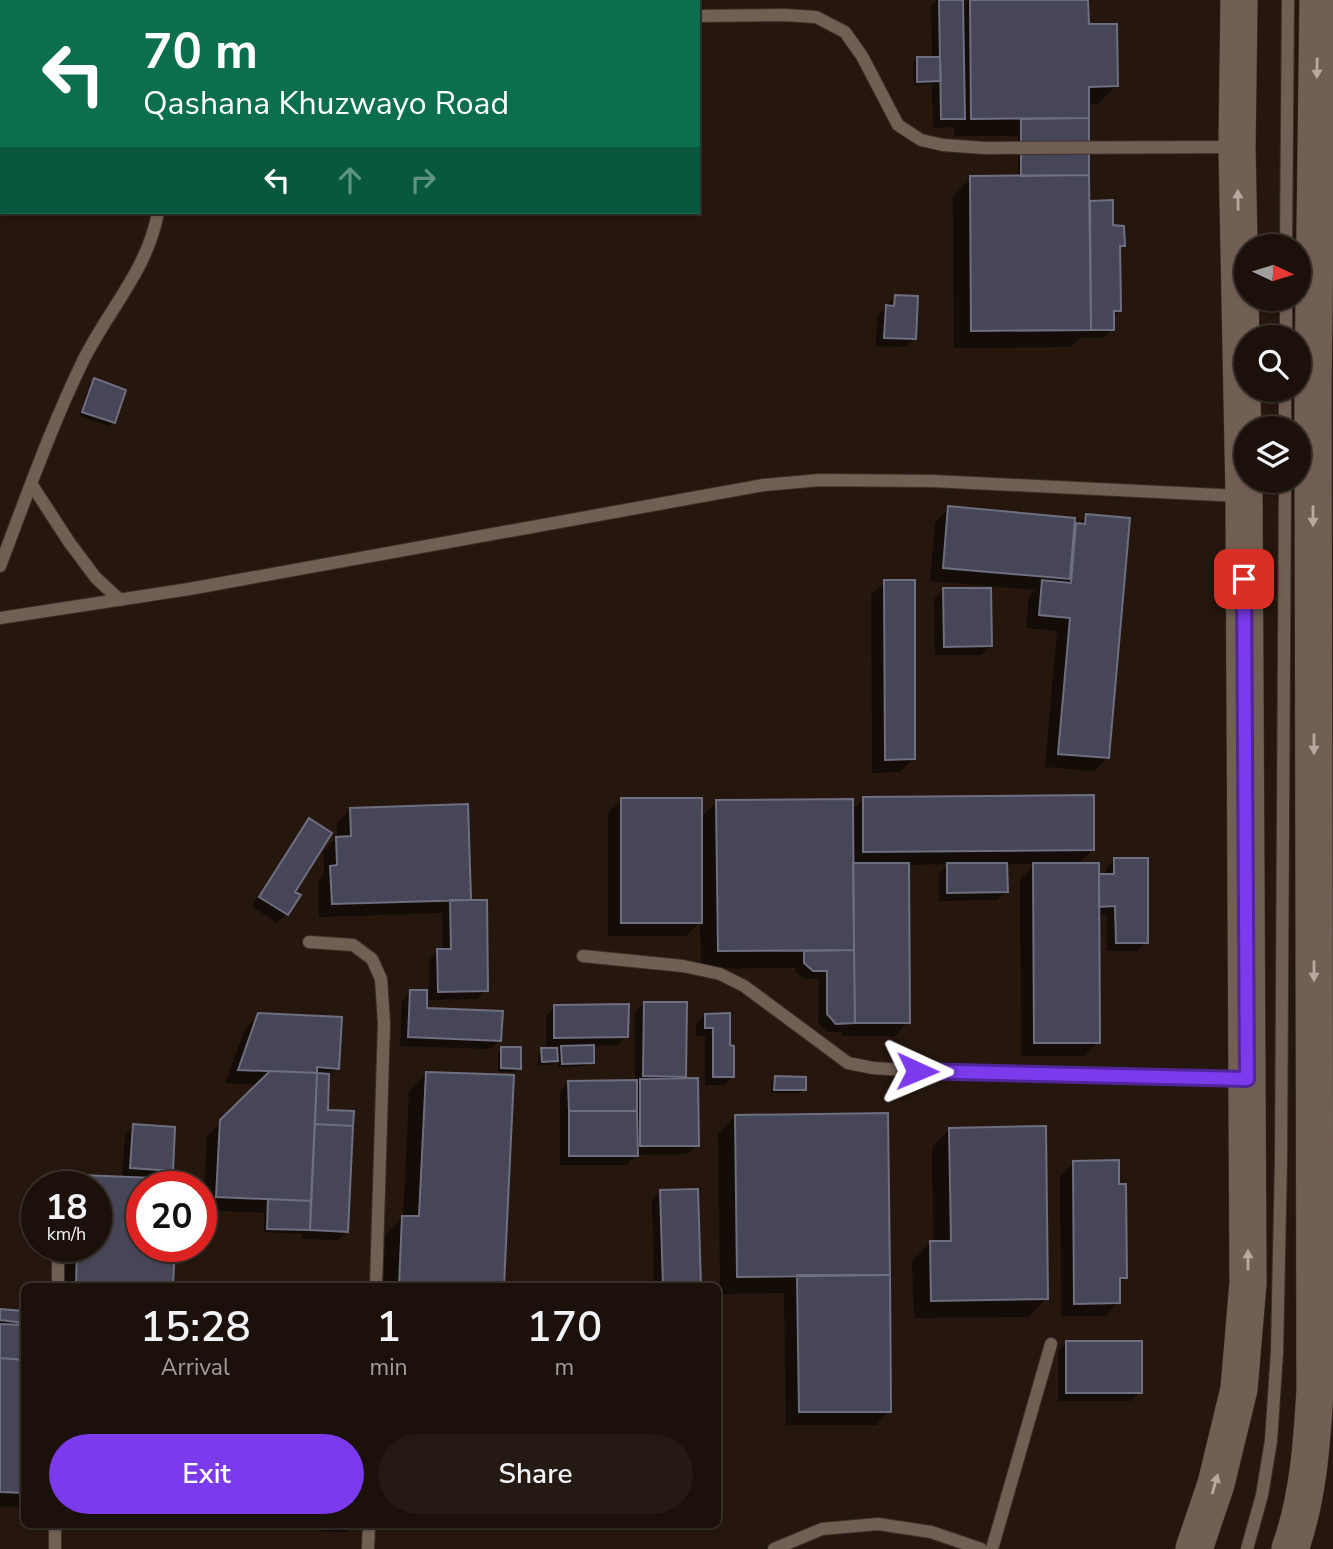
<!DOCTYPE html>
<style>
:root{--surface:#1c110a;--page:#251a13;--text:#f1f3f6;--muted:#a09d9c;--line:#3a312b;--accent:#7c3aed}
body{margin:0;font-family:"Nunito Sans",sans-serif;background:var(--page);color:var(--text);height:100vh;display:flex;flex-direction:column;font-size:26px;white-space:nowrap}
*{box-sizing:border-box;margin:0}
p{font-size:23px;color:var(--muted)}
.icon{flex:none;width:38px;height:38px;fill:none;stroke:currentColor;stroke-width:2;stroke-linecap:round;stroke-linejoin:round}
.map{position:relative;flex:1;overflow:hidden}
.details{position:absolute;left:21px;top:1283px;width:700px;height:245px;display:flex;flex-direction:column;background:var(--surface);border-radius:10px;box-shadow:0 2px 5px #0004,0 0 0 2px var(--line)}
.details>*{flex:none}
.banner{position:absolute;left:0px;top:0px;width:700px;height:214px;box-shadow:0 2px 5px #0004,0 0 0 2px var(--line);background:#0b6e4f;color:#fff;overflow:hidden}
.needle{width:46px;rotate:94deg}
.fabs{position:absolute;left:1234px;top:234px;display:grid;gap:14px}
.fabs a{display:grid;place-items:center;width:77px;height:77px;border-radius:50%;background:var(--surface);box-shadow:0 2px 5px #0004,0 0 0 2px var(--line);font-size:35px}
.speed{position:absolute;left:21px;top:1171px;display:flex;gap:14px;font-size:35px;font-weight:700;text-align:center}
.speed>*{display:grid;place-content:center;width:91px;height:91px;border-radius:50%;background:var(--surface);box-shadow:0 2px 5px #0004,0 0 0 2px var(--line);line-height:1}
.speed small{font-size:18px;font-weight:400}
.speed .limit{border:10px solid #d22;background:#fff;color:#111}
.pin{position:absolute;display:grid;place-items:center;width:60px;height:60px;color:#fff;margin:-30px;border-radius:14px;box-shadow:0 4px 10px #0006}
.me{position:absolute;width:77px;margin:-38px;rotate:91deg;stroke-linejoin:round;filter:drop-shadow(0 0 5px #0008)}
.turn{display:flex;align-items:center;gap:24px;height:147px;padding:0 28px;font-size:32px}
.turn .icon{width:91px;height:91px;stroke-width:2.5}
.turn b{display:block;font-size:49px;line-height:60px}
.lanes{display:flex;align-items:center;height:66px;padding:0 28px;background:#0003;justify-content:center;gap:35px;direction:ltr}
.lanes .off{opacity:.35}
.eta{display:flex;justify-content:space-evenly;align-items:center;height:119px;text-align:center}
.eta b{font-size:42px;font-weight:600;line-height:49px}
.button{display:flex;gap:14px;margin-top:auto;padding:14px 28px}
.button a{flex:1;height:80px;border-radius:42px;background:var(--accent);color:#fff;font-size:28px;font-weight:600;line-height:80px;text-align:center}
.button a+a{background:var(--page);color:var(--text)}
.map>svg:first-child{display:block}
</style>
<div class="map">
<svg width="1333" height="1549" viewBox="0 0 1333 1549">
<rect width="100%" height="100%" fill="#26170e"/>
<path fill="#0007" d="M937 0H961L962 6 967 0H1087V26L1116 86 1098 104H1087L1088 205 1090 202 1112 227 1123 245 1118 250 1119 311 1112 317V329L1103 338H1080L1071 347 954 348 953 196 971 178 1018 177V136H954V127L933 128 932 84 914 85 913 63 918 59H932L931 6Z
M895 297 915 338 906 347 876 346 877 316Z
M94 380 113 422 109 426 79 416 90 384Z
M949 508 1078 525 1087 516 1108 757 1094 771 1045 767 1057 631 1026 628 1029 596 1035 590 930 581 935 522Z
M885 582 913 759 900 772 872 773 871 595Z
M943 590 990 646 981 655H935L934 599Z
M622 799 700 818 717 802 851 811 864 799 1092 850 1077 865 1097 878 1106 876V868L1115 859 1146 942 1137 951H1107V915H1097L1098 1042 1084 1056H1021L1020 879 1035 864H1005L1006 891 997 900 939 901V874L949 864 907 865 908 1022 895 1036H842V1032H827L818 1023 819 979H804L795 972 796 968 701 969 700 922 686 936H608V813Z
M351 809 469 902 486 990 477 999 429 1000V960L438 951H443L442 913 319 917 318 881 324 875 323 852 337 837V823Z
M310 821 286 914 277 923 252 906 301 829Z
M411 992 425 1009 499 1040 490 1049 400 1046 402 1001Z
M644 1003 685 1076 681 1080 697 1145 688 1154 636 1155 627 1165H560V1091L569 1082H635V1012Z
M555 1007 627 1036 618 1045 592 1046V1062L588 1066 558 1067V1058L552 1065H538V1054L542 1050 556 1054 560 1049H565V1046H546V1016Z
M259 1015 338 1068 327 1078 326 1111 347 1231 338 1240 302 1239V1234L264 1232V1213L203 1210 207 1136 259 1085 225 1083 245 1029Z
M705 1015 728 1047 733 1076 724 1085H705V1036H696V1024Z
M502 1048 519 1068 515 1072H498V1052Z
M427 1073 512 1077 502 1286H383L385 1235 403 1217 409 1091Z
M776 1078 804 1089 800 1093H771V1082Z
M736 1116 889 1411 876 1425H786L784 1293 720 1294 718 1134Z
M134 1126 171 1170 161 1180 176 1181 175 1186H142V1246H173L171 1286H59L61 1246H96V1186H71L81 1177 122 1178 125 1135Z
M950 1129 1046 1299 1028 1317 914 1318 912 1261 930 1243H933L932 1147Z
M1074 1163 1125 1277 1119 1284V1302L1105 1316H1061L1060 1176Z
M697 1190 700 1286H654L652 1200 661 1191Z
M0 1310 23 1322 18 1326 24 1327V1359L22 1361 24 1362V1502L20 1507 0 1506Z
M1067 1342 1140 1392 1131 1401H1058V1351Z
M320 1524H351V1528L347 1532 320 1531Z"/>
<path fill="#464658" stroke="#6e6e81" stroke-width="2" d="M939 0H963L965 119H941Z
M970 0H1088L1089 24H1117L1118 86 1089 87V118L971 119Z
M917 57H940L941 81 917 82Z
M1089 118V175L1021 176V119Z
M1089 175 1091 330 971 331 970 176Z
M1113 200V225L1124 226 1125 246H1120L1121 311H1114V330H1091L1090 201Z
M895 295 918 296 916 339 884 338 886 305 894 306Z
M94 378 126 390 115 423 82 412Z
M948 506 1075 518 1070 579 943 568Z
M1086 514 1130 518 1109 758 1058 754 1070 618 1039 615 1042 580 1071 583 1076 523 1085 524Z
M884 580H915V759L885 760Z
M943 588H991L992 646 944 647Z
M1094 795V850L863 852V797Z
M621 798H702V923H621Z
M853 799 854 950 718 951 716 800Z
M468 804 471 900 332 904 330 866 337 865 336 837 351 836 350 808Z
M309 818 332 833 295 892 301 895 288 915 259 897Z
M1114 858H1148V943H1116L1115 906 1099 907V874H1114Z
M853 863H909L910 1023H855Z
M947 863H1007L1008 892 947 893Z
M1033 863H1099L1100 1043H1034Z
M450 900H487L488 991 438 992 437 949H451Z
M854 950 855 1023 836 1024 827 1014V971H813L804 963V951Z
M410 990H427V1008L503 1011 501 1041 408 1037Z
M644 1002H687L686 1077 643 1076Z
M629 1004 628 1037 554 1038V1005Z
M258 1013 342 1017 339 1069 317 1067V1073L238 1070Z
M730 1013V1045L734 1046V1077H713V1028H705V1014Z
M594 1045V1063L562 1064 561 1046Z
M501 1047H521V1069L501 1068Z
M541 1048H557L558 1061 542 1062Z
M270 1071 317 1073 311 1201 216 1197 220 1120Z
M426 1072 514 1075 504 1286H399L402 1216H419Z
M317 1073 329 1074 328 1110 354 1111 353 1126 315 1124Z
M775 1076 806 1077V1090H774Z
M698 1078 699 1146H640V1079Z
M637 1080V1111H569L568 1081Z
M569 1111H637L638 1156H569Z
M888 1113 890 1275 737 1277 735 1115Z
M133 1124 175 1127 173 1171 130 1168Z
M315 1124 353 1126 348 1232 310 1230Z
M1046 1126 1048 1299 931 1301 930 1241H951L949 1128Z
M1119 1160V1184H1126L1127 1278H1120V1303L1074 1304 1073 1161Z
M81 1175 178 1179 177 1186H142V1246H175L173 1286H76L77 1246H96V1186H80Z
M698 1189 701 1286H663L660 1190Z
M268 1199 311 1201 310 1230 267 1229Z
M797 1275H890L891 1412H799Z
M0 1309 24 1311V1323L0 1320Z
M0 1324 24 1325V1360L0 1358Z
M1066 1341H1142V1393H1066Z
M0 1358 24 1360V1493L0 1492Z
M323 1524H353V1529L323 1528Z"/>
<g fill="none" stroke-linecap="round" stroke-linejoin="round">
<defs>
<path id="service" d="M524 0 528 2
M698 16 784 15 816 17 845 32 862 56 898 125 921 140 943 145 985 148 1233 147
M1286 247 1288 0
M1286 338V299
M1285 429V390
M32 485 69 542 96 578 120 600
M0 566C26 498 50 429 82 363 107 311 148 270 158 212
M0 618 189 589 764 485 820 480 933 481 1240 496
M309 942 353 945 372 959 381 979 384 1023 376 1286
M583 956 683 966 720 974 744 986 848 1063 873 1068 917 1071 1243 1079
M58 1286V1246
M55 1549V1524
M368 1549 369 1524
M774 1549 822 1529 878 1524 931 1532 981 1549
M992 1549 1051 1344
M1247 1549 1262 1495 1271 1441 1277 1352 1281 1159 1285 481"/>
<path id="minor" d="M165 0V2
M0 198H2"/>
<path id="secondary" d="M1194 1549 1216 1484 1239 1389 1248 1283 1244 496 1237 147 1239 0
M1290 1549C1308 1499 1312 1443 1315 1390L1313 387 1318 0"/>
</defs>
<use href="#service" stroke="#3c302d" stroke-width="14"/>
<use href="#minor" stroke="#3c302d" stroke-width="28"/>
<use href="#secondary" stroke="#3c302d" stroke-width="38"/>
<use href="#service" stroke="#725f54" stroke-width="12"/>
<use href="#minor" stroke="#725f54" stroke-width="26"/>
<use href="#secondary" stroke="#725f54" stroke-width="37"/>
</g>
<defs><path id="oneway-solid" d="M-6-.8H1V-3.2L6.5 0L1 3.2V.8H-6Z" transform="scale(1.75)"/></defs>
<g fill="#b8a9a0">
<use href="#oneway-solid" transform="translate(1317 68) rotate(91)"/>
<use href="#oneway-solid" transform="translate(1238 200) rotate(-91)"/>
<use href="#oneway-solid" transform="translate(1313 516) rotate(90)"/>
<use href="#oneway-solid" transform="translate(1314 744) rotate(90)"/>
<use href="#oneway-solid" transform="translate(1314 971) rotate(90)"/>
<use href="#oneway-solid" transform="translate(1248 1260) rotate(-90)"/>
<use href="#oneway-solid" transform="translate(1215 1484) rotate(-74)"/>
</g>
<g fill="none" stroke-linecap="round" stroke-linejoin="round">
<defs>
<path id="route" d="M917 1071 1247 1079 1244 579"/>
</defs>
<use href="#route" stroke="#51269a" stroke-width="18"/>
<use href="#route" stroke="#7c3aed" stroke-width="12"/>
</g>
</svg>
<div class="fabs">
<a><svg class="needle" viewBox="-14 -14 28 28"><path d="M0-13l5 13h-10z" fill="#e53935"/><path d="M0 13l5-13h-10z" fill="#a09d9c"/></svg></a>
<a><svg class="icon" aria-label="search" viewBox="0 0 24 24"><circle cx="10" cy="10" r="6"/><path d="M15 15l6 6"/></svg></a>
<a><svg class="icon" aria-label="layers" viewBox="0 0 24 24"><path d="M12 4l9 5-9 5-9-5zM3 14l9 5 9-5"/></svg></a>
</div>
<div class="speed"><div>18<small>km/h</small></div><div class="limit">20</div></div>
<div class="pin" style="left:1244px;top:579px;background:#d93025"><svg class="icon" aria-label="arrive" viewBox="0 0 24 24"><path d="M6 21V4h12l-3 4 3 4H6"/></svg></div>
<svg class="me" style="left:917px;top:1071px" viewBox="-20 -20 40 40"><path d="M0-17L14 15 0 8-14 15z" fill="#7c3aed" stroke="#fff" stroke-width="4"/></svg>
<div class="banner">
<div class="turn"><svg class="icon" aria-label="left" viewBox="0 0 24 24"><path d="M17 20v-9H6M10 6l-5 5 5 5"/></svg><div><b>70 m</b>Qashana Khuzwayo Road</div></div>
<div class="lanes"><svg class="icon" aria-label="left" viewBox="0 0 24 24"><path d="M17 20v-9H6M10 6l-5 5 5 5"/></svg><svg class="icon off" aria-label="ahead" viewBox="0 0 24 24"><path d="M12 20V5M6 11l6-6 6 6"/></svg><svg class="icon off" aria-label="right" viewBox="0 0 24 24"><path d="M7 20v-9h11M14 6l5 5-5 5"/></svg></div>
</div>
<section class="details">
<div class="eta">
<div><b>15:28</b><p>Arrival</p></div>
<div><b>1</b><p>min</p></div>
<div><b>170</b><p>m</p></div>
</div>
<div class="button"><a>Exit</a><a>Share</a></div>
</section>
</div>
